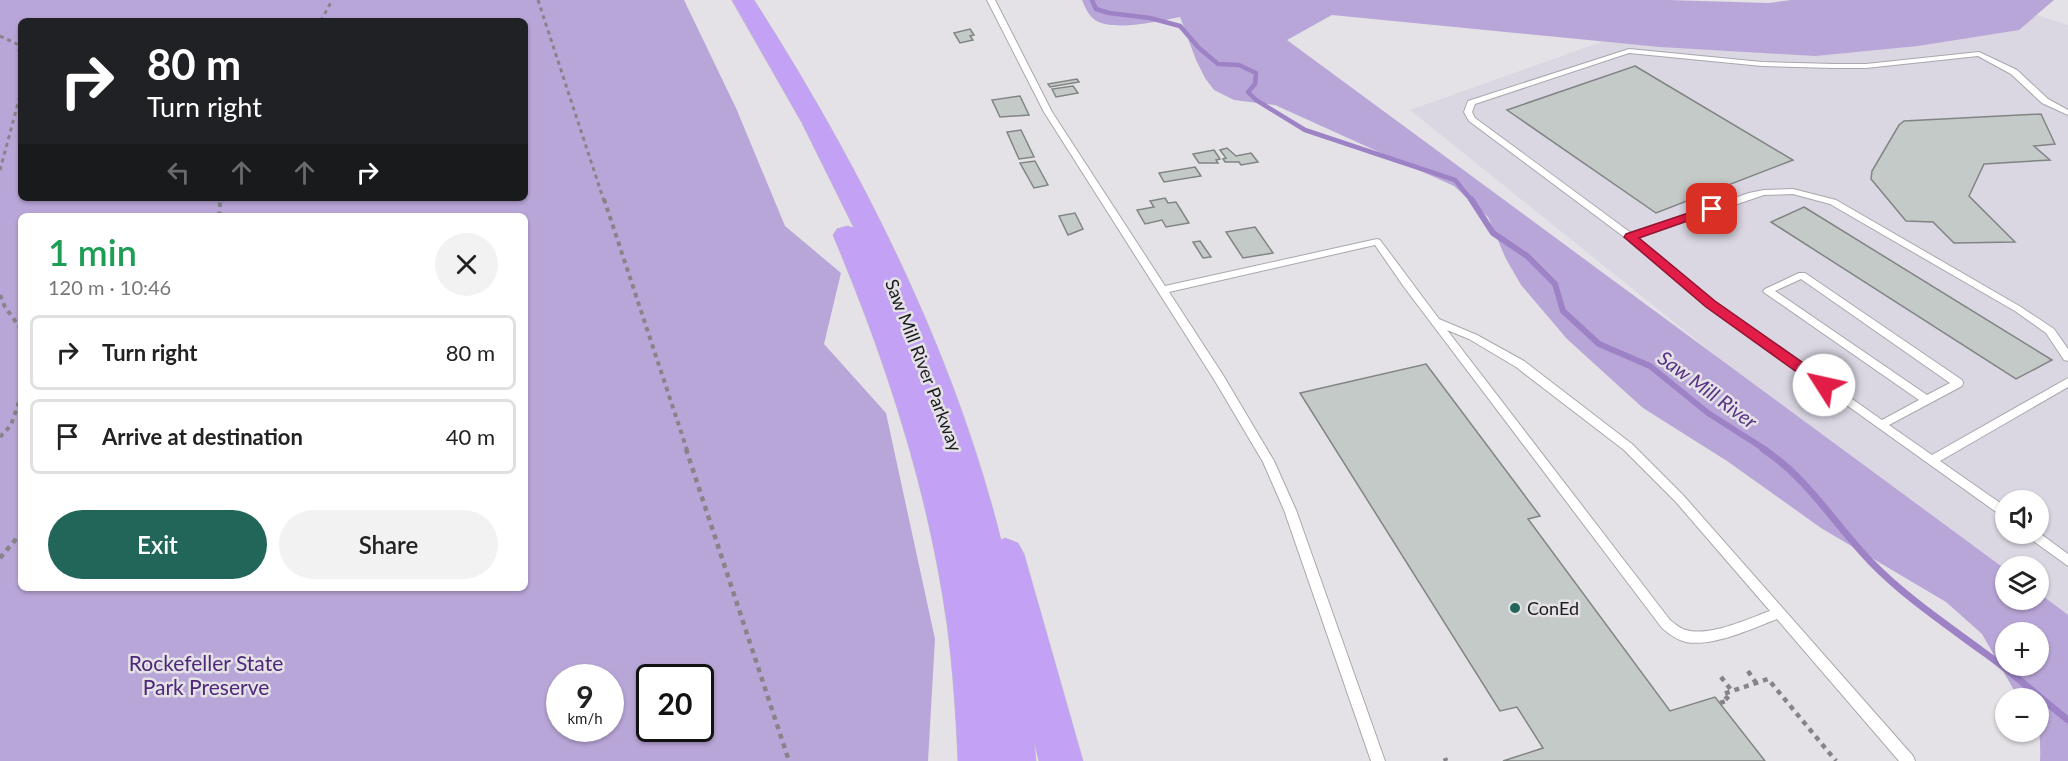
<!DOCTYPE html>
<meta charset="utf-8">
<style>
:root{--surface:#fff;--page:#f2f2f2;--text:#222;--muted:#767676;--line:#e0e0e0;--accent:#216659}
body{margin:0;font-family:Lato,sans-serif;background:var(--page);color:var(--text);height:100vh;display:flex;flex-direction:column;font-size:22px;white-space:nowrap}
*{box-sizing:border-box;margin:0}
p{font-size:20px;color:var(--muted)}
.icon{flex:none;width:33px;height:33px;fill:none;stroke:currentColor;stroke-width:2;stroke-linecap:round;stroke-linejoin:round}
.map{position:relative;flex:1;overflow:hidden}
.drawer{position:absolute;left:18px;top:213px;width:510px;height:378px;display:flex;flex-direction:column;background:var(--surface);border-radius:9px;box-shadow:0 2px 4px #0004}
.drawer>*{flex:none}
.top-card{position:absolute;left:18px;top:18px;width:510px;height:183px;border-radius:9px;box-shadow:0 2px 4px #0004;background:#202124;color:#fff;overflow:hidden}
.controls{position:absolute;left:1995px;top:490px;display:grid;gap:12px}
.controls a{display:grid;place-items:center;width:54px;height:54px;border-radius:50%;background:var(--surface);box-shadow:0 2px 4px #0004;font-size:30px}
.speed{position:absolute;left:546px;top:664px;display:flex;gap:12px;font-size:30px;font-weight:700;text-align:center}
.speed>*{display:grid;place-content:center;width:78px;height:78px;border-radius:50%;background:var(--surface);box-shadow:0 2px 4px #0004;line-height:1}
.speed small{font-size:15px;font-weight:400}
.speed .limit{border:3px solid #111;border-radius:9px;background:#fff;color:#111}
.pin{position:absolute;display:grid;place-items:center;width:51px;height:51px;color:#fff;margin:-26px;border-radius:12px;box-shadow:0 3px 9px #0006}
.me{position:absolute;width:66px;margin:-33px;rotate:305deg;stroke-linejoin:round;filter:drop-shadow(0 0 4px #0008)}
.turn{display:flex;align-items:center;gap:21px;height:126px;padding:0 30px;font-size:27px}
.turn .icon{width:78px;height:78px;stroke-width:2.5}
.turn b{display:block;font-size:42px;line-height:51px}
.lanes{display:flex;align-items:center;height:57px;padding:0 30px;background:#0003;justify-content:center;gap:30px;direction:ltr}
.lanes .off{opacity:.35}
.round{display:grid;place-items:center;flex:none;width:63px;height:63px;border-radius:32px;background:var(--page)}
.summary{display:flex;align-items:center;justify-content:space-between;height:102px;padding:0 30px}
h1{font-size:36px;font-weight:600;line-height:45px;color:#1e9e55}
.action{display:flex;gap:12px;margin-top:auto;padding:12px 30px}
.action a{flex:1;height:69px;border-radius:36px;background:var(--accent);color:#fff;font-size:24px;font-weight:600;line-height:69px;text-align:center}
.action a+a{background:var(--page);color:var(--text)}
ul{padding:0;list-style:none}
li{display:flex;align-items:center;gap:18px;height:75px;margin:0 12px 9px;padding:0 18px;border:3px solid var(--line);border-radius:9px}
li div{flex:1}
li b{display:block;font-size:22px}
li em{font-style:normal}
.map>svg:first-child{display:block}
</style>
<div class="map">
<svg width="2068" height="761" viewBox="0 0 2068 761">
<rect width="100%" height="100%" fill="#e4e2e7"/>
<path fill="#dad6e2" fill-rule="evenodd" d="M2013 8 2068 25V638L2038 600V567H2006L2005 588 1410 110 1615 37ZM2006 501H2038V534H2006Z"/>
<path fill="#b9a6d8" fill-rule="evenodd" d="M0 0H684L736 108 785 226 841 273 824 344 886 413 935 639 928 761H0ZM21 21H525V198H21ZM21 216H525V588H21ZM560 678H610V729H560ZM650 678H700V729H650Z
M1082 0H1668L1768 3 1791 0H2054L2019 30 1918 46 1815 56 1660 47 1332 15 1287 40 2005 569 2006 600H2038L2039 593 2068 615V761H2040C2041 740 2038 721 2038 699H2019L1982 634 1946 602 1821 528 1727 461 1643 408 1567 339 1521 285 1506 259 1488 217 1454 186 1275 105 1234 100 1214 90 1205 78 1196 60 1180 17C1160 21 1113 32 1095 20 1088 15 1085 7 1082 0ZM2006 633H2038V666H2006Z"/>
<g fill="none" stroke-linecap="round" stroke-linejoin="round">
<path stroke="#9d82c6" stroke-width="4.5" d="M1092 0 1096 9 1109 13 1150 18 1180 26 1199 48 1218 64 1239 65 1256 73 1255 84 1248 92 1256 100 1305 130 1455 180 1472 201"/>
<path stroke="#9d82c6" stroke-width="6" d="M1471 199 1493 233 1527 256 1555 284 1563 311 1599 344 1650 366 1708 413 1766 450"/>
<path stroke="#9d82c6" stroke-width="7" d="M1763 449C1807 477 1835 525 1871 562 1904 596 1944 623 1982 651 2012 672 2039 697 2068 720"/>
</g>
<path fill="#c4cac8" stroke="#808584" stroke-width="1.5" d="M970 29 974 35 970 36 973 40 960 43 954 33Z
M1635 66 1793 160 1656 213 1507 110Z
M1077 79 1079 82 1050 87 1048 84Z
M1073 86 1078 93 1056 97 1052 89Z
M1020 96 1029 115 1000 117 992 100Z
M2041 114 2055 144 2034 146 2050 160 1984 164 1969 196 2015 242 1954 243 1933 222 1906 221 1871 179 1872 171 1899 125 1904 121Z
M1021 130 1034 157 1019 159 1007 132Z
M1227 148 1236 156 1251 153 1258 162 1241 165 1239 162H1225L1223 159 1226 158 1220 150Z
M1214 150 1220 159 1216 160 1218 163H1199L1193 154Z
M1035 161 1048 185 1034 188 1020 163Z
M1195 167 1201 176 1164 182 1159 173Z
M1165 198 1168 203 1176 202 1189 223 1166 227 1162 220 1145 224 1137 210 1154 207 1150 201Z
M1804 207 2052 360 2016 379 1771 222Z
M1075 213 1083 229 1068 235 1059 216Z
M1255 227 1273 253 1243 258 1226 232Z
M1200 241 1211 257 1203 258 1193 242Z
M1426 364 1540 516 1528 519 1670 711 1715 697 1765 761H1503L1543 748 1517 707 1500 711 1300 393Z"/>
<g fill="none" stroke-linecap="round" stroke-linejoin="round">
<defs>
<path id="lane" d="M987 0H995L1052 112 1165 286 1377 239 1380 240 1439 319 1477 335 1524 361 1632 444 1683 495 1913 756 1915 761H1899L1777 619C1751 629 1713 647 1686 642 1677 640 1669 634 1662 628L1404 287 1375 245 1169 292 1223 375 1274 461 1296 510 1385 761H1371L1284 510 1263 462 1215 381 1044 112ZM1447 330 1469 339 1516 367 1624 450 1675 501 1770 611C1747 619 1710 637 1686 630 1681 629 1675 624 1670 620Z
M1629 49 1762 62 1834 64H1866L1979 52 2017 70 2048 99 2068 110V115L2042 103 2011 74 1978 56 1866 68H1834L1762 66 1629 53 1490 99 1475 104 1472 112 1475 118 1631 233 1749 193 1764 190 1793 189 1836 200 2021 307 2054 329 2068 349V361L2064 360 2046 333 2015 311 1830 204 1793 194 1764 195 1637 238 1714 302 1882 420 1919 400 1765 293 1763 291 1765 289 1799 273H1805L1962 380 1963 383 1962 386 1889 425 1932 455 2068 378V387L1940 461 2006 507V519L1708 306 1627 239 1469 121 1464 112 1468 101ZM1801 279 1950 383 1927 395 1775 291Z
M2038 532 2068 554V566L2028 537 2026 534H2038Z"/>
<path id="highway" d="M732 0H754C860 166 953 348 1001 540L1005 538 1018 543 1024 554 1083 761H1039L1034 741 1036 761H958C956 715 953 670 947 624 928 489 886 361 833 235L837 229 847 226 854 228 802 123Z"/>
</defs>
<use href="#lane" stroke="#a9a7ac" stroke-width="2"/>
<use href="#highway" stroke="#bfbfbf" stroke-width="1"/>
<path stroke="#868488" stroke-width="3" stroke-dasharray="4 4" stroke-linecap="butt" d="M538 0 604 201
M321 21 332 0
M0 36 17 44 21 57
M0 170 21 92
M222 201 224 198"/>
<path stroke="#868488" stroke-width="4" stroke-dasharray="4.5 4.5" stroke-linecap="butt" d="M604 199 687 450
M219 216 220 204 223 199
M0 295 5 307 21 329
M0 437 11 425 21 396"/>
<path stroke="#868488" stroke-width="4.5" stroke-dasharray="5 5" stroke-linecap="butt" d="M686 449 789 761
M0 558 21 533
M1748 671 1756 683
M1721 677 1732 691
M1720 703 1729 700 1723 694 1768 679 1836 761
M1445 758 1446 761"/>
<use href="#lane" fill="#fff" fill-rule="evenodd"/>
<use href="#highway" fill="#c3a2f5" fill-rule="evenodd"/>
</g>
<path fill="#e11d48" stroke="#92132f" stroke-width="1.5" d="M1712 205 1717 209 1716 211 1639 238 1715 301 1829 381 1831 385 1829 388H1819L1706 307 1624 237 1626 234Z"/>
<circle fill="#216659" stroke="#e4e2e7" stroke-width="2" cx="1515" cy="608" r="6"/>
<g text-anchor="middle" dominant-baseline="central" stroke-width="5" stroke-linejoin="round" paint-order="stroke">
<g font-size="18" fill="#1b1a1c" stroke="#e4e2e7">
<text transform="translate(924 365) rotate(69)">Saw Mill River Parkway</text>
</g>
<g font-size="18" fill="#1b1a1c" stroke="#e4e2e7" text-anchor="start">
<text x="1527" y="608">ConEd</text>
</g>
<g font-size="20" font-style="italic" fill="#583284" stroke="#e4e2e7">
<text transform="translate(1708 389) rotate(36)">Saw Mill River</text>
</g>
<g font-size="21" fill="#4d2778" stroke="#e4e2e7">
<text x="206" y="662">Rockefeller State<tspan x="206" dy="24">Park Preserve</tspan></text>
</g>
</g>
</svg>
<div class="controls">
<a><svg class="icon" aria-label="sound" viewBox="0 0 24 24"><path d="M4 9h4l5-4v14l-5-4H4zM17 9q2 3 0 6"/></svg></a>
<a><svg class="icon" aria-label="layers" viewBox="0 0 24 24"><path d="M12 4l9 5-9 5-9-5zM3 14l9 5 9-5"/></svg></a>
<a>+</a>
<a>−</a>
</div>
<div class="speed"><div>9<small>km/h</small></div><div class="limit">20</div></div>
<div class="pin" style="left:1712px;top:209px;background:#d93025"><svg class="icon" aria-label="arrive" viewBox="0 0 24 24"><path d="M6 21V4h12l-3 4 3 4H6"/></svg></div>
<svg class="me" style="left:1824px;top:385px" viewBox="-20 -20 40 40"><circle r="19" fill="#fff"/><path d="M0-13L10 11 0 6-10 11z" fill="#e11d48"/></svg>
<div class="top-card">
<div class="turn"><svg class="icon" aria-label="right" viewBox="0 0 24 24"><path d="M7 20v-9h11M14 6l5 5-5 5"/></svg><div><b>80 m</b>Turn right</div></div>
<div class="lanes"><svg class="icon off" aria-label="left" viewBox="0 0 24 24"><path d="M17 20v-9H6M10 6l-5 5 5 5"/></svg><svg class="icon off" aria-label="ahead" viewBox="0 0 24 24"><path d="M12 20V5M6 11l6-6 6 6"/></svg><svg class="icon off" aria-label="ahead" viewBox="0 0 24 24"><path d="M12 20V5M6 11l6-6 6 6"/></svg><svg class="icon" aria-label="right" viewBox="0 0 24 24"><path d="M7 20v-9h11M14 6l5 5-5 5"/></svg></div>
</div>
<section class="drawer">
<div class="summary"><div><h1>1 min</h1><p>120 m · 10:46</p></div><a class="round"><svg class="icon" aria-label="close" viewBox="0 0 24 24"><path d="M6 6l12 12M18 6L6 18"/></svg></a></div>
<ul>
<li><svg class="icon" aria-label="right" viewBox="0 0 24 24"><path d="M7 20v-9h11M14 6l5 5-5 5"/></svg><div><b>Turn right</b></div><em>80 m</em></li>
<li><svg class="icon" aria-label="arrive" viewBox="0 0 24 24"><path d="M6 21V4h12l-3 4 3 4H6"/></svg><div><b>Arrive at destination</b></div><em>40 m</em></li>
</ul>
<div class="action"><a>Exit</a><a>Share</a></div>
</section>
</div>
